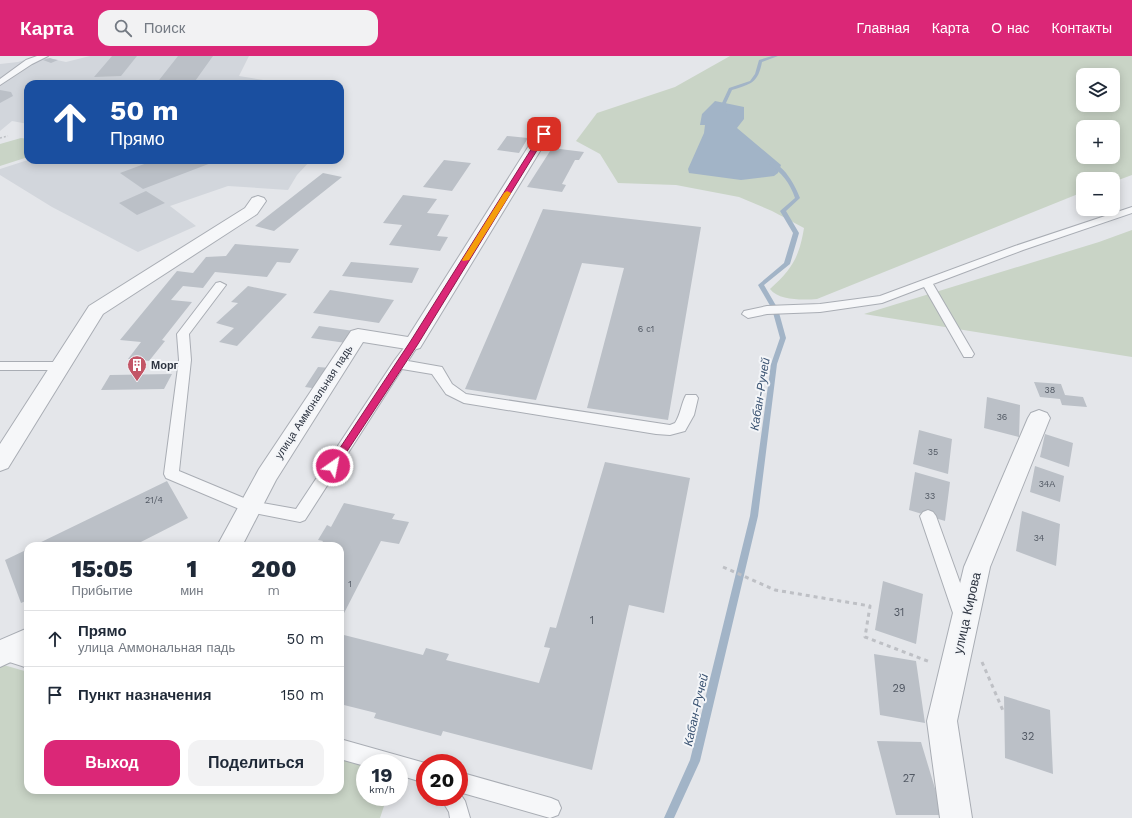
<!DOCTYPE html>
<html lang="ru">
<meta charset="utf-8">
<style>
:root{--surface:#fff;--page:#f2f2f3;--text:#1f2937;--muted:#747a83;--line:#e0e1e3;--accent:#db2777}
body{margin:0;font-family:"Work Sans",sans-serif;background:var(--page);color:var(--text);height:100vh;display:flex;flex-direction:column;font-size:15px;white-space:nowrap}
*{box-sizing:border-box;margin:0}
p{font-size:13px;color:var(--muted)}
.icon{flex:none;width:22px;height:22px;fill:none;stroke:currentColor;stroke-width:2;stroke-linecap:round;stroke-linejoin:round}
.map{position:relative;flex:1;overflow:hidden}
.panel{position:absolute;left:24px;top:486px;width:320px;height:252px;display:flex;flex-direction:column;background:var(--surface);border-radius:12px;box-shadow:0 2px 10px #0003}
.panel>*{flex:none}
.hud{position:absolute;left:24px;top:24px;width:320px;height:84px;border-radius:12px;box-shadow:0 2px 10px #0003;background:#1a4fa0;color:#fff;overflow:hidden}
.fabs{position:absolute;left:1076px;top:12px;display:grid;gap:8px}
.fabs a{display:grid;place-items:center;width:44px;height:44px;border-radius:8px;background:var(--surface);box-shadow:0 2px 10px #0003;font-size:20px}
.speed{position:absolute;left:356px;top:698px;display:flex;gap:8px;font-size:20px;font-weight:700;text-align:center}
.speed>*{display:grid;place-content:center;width:52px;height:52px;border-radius:50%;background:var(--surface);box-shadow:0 2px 10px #0003;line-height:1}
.speed small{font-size:10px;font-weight:400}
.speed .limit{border:6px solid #d22;background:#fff;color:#111}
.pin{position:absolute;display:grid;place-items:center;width:34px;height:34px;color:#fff;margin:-17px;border-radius:8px;box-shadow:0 2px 6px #0006}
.me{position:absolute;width:44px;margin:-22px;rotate:33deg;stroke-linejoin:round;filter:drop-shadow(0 0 3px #0008)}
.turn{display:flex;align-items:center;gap:14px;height:84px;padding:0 20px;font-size:18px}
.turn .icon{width:52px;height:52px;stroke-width:2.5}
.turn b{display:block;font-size:28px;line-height:34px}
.eta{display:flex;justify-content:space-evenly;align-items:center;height:68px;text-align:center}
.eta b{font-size:24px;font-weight:800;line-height:28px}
.action{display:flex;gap:8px;margin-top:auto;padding:8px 20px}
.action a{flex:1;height:46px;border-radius:12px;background:var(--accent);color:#fff;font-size:16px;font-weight:800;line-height:46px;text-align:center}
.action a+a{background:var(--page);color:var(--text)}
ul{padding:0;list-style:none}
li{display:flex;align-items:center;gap:12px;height:56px;padding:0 20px;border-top:1px solid var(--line)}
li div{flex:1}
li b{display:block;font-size:15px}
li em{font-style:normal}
header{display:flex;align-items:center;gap:24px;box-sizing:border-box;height:56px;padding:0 20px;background:var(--accent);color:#fff}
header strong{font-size:19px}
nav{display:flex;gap:22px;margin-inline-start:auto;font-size:14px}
.search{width:280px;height:36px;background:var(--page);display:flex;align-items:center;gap:10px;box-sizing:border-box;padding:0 14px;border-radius:12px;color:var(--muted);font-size:15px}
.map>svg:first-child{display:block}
</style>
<header>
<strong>Карта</strong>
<div class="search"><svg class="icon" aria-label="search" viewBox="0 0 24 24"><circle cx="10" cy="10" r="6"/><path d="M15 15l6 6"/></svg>Поиск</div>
<nav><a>Главная</a><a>Карта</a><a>О нас</a><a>Контакты</a></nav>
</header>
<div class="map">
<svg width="1132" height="762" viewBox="0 0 1132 762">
<rect width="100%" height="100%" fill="#e4e6ea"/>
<path fill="#d2d6dc" d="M38 0 66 6 90 0H249L239 20 288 28H28V68L12 65 0 75V8L18 6Z
M28 104H311L297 119 288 134 228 130 170 150 196 170 138 196 52 151 0 119V113Z"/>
<path fill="#c9d4c6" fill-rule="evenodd" d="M730 0H1132V119L1113 126V123H1083V136L817 243C804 244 779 245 770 233 792 213 799 202 804 172L772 155 739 141 676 129 618 127 600 98 576 85 597 57 675 31ZM1083 19H1113V49H1083ZM1083 71H1113V101H1083Z
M21 82 28 83V101L0 110V88Z
M1132 174V301L864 258 1099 186Z
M0 608 28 616V734H340V702L365 709V741H387L380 762H0Z"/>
<path fill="#a2b4c7" d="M715 45 744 51V63L737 72 781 109 778 117 774 120 741 124 689 117 688 113 704 77 705 69H700L702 58Z"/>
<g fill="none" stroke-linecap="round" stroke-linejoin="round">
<path fill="#a2b4c7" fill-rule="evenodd" d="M772 0H778L762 6C758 27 751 28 732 34L726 47 727 55 724 56 722 47 729 32 750 25 755 18 759 4Z
M769 106C783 106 796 131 800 142L786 155 799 177 790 208 764 229 778 253 786 282 777 308 758 460 700 705 674 762H664L690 704 750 460 771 308 780 282 772 253 758 229 784 207 793 177 780 155 795 142C790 127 782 117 769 108Z"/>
</g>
<path fill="#bbc0c7" d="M112 0H137L121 20 94 21Z
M178 0H213L193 28H156Z
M50 2 53 3 58 4 51 7 43 4Z
M0 34 11 36 13 40 0 47Z
M507 80 528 82 519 97 497 94Z
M552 92 584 96 579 104H575L562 128 566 129 562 136 527 131Z
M155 104H219L143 133 120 117Z
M444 104 471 107 452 135 423 131Z
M323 117 342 121 274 175 255 170Z
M146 135 165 147 137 159 119 147Z
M403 139 437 143 427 157 449 159 437 180 448 181 440 195 389 189 402 169 383 167Z
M543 153 701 171 668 364 587 352 624 212 582 207 536 344 465 333Z
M235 188 299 193 290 207 277 206 267 221 215 216 203 232 183 230 171 244 192 246 162 284 165 285 149 305 128 303 141 286 120 284 177 215 193 217 206 201 226 200Z
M351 206 419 212 412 227 342 220Z
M248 230 287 238 237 290 219 286 234 272 216 267 238 247 231 246Z
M330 234 394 244 379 267 313 257Z
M319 270 354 275 346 287 311 282Z
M318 311 331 312 319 333 305 331Z
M172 318 164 333 101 334 110 319Z
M1034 326 1061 328 1065 339 1083 341 1087 351 1062 349 1060 343 1040 341Z
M987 341 1020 349 1019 381 984 372Z
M919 374 952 383 948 418 913 408Z
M1045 378 1073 387 1069 411 1040 401Z
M605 406 690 422 664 557 629 549 592 714 443 675 441 680 374 662 376 657 340 648V578L423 599 426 592 449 598 446 604 539 627 550 592 544 591 550 571 556 572Z
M1035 410 1064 420 1060 446 1030 436Z
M915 416 950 426 945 465 909 454Z
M167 425 188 462 133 490H33Z
M344 447 395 458 392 463 409 466 399 488 381 485 340 565V490H320L323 485 318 484 327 469 331 471Z
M1022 455 1060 468 1056 510 1016 495Z
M28 493V544L21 547 5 504Z
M883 525 923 538 916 588 875 574Z
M874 598 916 605 925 667 880 659Z
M1004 640 1050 654 1053 718 1005 702Z
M877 685 921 686 943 759H896Z"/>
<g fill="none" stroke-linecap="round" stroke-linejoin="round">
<defs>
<path id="service" d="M37 0H48L32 8 0 29V23L26 4Z
M1132 151V157L1023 194 933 228 974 298 972 301H964L924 231 882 247 820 256 767 258 748 262 742 258 744 255 767 250 820 248 880 240 1015 190Z
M220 226 226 229 189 278 191 304 179 415 251 445 296 453 394 305 409 285 413 284 419 288 408 305 442 311 452 328 466 338 670 369 675 367C681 358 681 348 686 339H696L698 342 694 359 685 375 670 379 656 378 464 347 446 338 432 318 402 313 305 464 300 466 244 455 166 422 164 418 179 304 177 278 216 227Z
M0 306H61L66 307 67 310 66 313 61 314H0Z
M928 454 933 456 936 460 972 560 969 565 963 568 957 565 954 560 920 460 923 456Z
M3 588 28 596V612L0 603V589Z
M340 683 425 707V727L399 719V707H365V710L340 703Z
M459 716 551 742 558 745 561 752 558 759 550 762 459 736Z
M459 736 465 745 470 762H450L449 756 440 741H459Z"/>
<path id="minor" d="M544 73 549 74 551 77 420 292 413 294 363 286 276 424 242 490H217L259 413 351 275 358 273 408 281 537 77 539 74Z
M258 140 264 142 266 145 257 158 103 258 8 412 0 415V388L89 250 245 152 252 142Z
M1039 354 1047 357 1050 362 990 511 957 665 972 762H940L927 665 964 511 1028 362 1031 357Z
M28 572V598L0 611V584Z"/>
</defs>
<use href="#service" stroke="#a9adb4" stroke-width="2"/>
<use href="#minor" stroke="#a9adb4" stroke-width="2"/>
<path stroke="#bec0c5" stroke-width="1.5" stroke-dasharray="2 2" stroke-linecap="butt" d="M0 82 8 80"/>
<path stroke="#bec0c5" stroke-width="3" stroke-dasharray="4 4" stroke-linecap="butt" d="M723 511 775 534 870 550 865 581 930 606
M982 606 1004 657"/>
<use href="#service" fill="#f6f7f9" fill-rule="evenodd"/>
<use href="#minor" fill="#f6f7f9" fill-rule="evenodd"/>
</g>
<path fill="#db2777" stroke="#8e194d" d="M542 76 547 78 418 288 336 412H330V407L410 286Z"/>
<path fill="#f59e0b" d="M507 135 511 137 469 204 463 205 462 204 504 137Z"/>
<defs>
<symbol id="building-pin" viewBox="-11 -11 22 30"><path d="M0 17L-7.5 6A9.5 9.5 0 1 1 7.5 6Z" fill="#c35566" stroke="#f3f5f8"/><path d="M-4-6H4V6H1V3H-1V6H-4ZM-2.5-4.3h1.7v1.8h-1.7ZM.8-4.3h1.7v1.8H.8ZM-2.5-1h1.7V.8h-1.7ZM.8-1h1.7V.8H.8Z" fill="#fff"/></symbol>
</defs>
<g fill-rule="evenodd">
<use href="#building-pin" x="126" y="298" width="22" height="30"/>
</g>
<g text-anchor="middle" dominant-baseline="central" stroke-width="4" stroke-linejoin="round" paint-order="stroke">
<g font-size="9" fill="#505762">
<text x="646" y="273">6 с1</text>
<text x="1050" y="334">38</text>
<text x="1002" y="361">36</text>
<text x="933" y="396">35</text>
<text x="1047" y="428">34А</text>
<text x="930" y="440">33</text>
<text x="154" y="444">21/4</text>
<text x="1039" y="482">34</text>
<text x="350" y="528">1</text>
</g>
<g font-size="11" font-weight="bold" fill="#2d3441" stroke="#f3f5f8" text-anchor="start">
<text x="151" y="309">Морг</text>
</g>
<g font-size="11" fill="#2d3441" stroke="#f3f5f8">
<text transform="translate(314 346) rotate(-57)">улица Аммональная падь</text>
</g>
<g font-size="11" fill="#505762">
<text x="899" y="556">31</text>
<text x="592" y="564">1</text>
<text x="899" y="632">29</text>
<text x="1028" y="680">32</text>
<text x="909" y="722">27</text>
</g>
<g font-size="12" font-style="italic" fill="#3a5372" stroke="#f3f5f8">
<text transform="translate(760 338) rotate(-81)">Кабан-Ручей</text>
<text transform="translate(696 654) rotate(-77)">Кабан-Ручей</text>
</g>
<g font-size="13" fill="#2d3441" stroke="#f3f5f8">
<text transform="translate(967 557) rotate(-77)">улица Кирова</text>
</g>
</g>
</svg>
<div class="fabs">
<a><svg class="icon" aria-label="layers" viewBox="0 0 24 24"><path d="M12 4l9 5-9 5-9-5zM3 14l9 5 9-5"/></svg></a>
<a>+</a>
<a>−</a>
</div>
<div class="speed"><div>19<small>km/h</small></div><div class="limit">20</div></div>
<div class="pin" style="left:544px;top:78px;background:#d93025"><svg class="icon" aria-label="arrive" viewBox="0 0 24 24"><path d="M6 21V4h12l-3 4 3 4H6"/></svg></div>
<svg class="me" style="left:333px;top:410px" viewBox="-20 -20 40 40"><circle r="17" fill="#db2777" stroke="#fff" stroke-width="3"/><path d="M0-11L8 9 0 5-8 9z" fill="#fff"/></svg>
<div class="hud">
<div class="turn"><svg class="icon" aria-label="ahead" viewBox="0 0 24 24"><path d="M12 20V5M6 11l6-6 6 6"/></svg><div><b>50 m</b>Прямо</div></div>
</div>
<section class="panel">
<div class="eta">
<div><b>15:05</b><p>Прибытие</p></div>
<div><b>1</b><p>мин</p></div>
<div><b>200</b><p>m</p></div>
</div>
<ul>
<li><svg class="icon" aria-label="ahead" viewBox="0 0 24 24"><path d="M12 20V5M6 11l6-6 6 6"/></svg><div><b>Прямо</b><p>улица Аммональная падь</p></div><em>50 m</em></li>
<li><svg class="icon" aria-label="arrive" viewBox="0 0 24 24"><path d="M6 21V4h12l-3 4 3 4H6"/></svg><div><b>Пункт назначения</b></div><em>150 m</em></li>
</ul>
<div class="action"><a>Выход</a><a>Поделиться</a></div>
</section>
</div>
